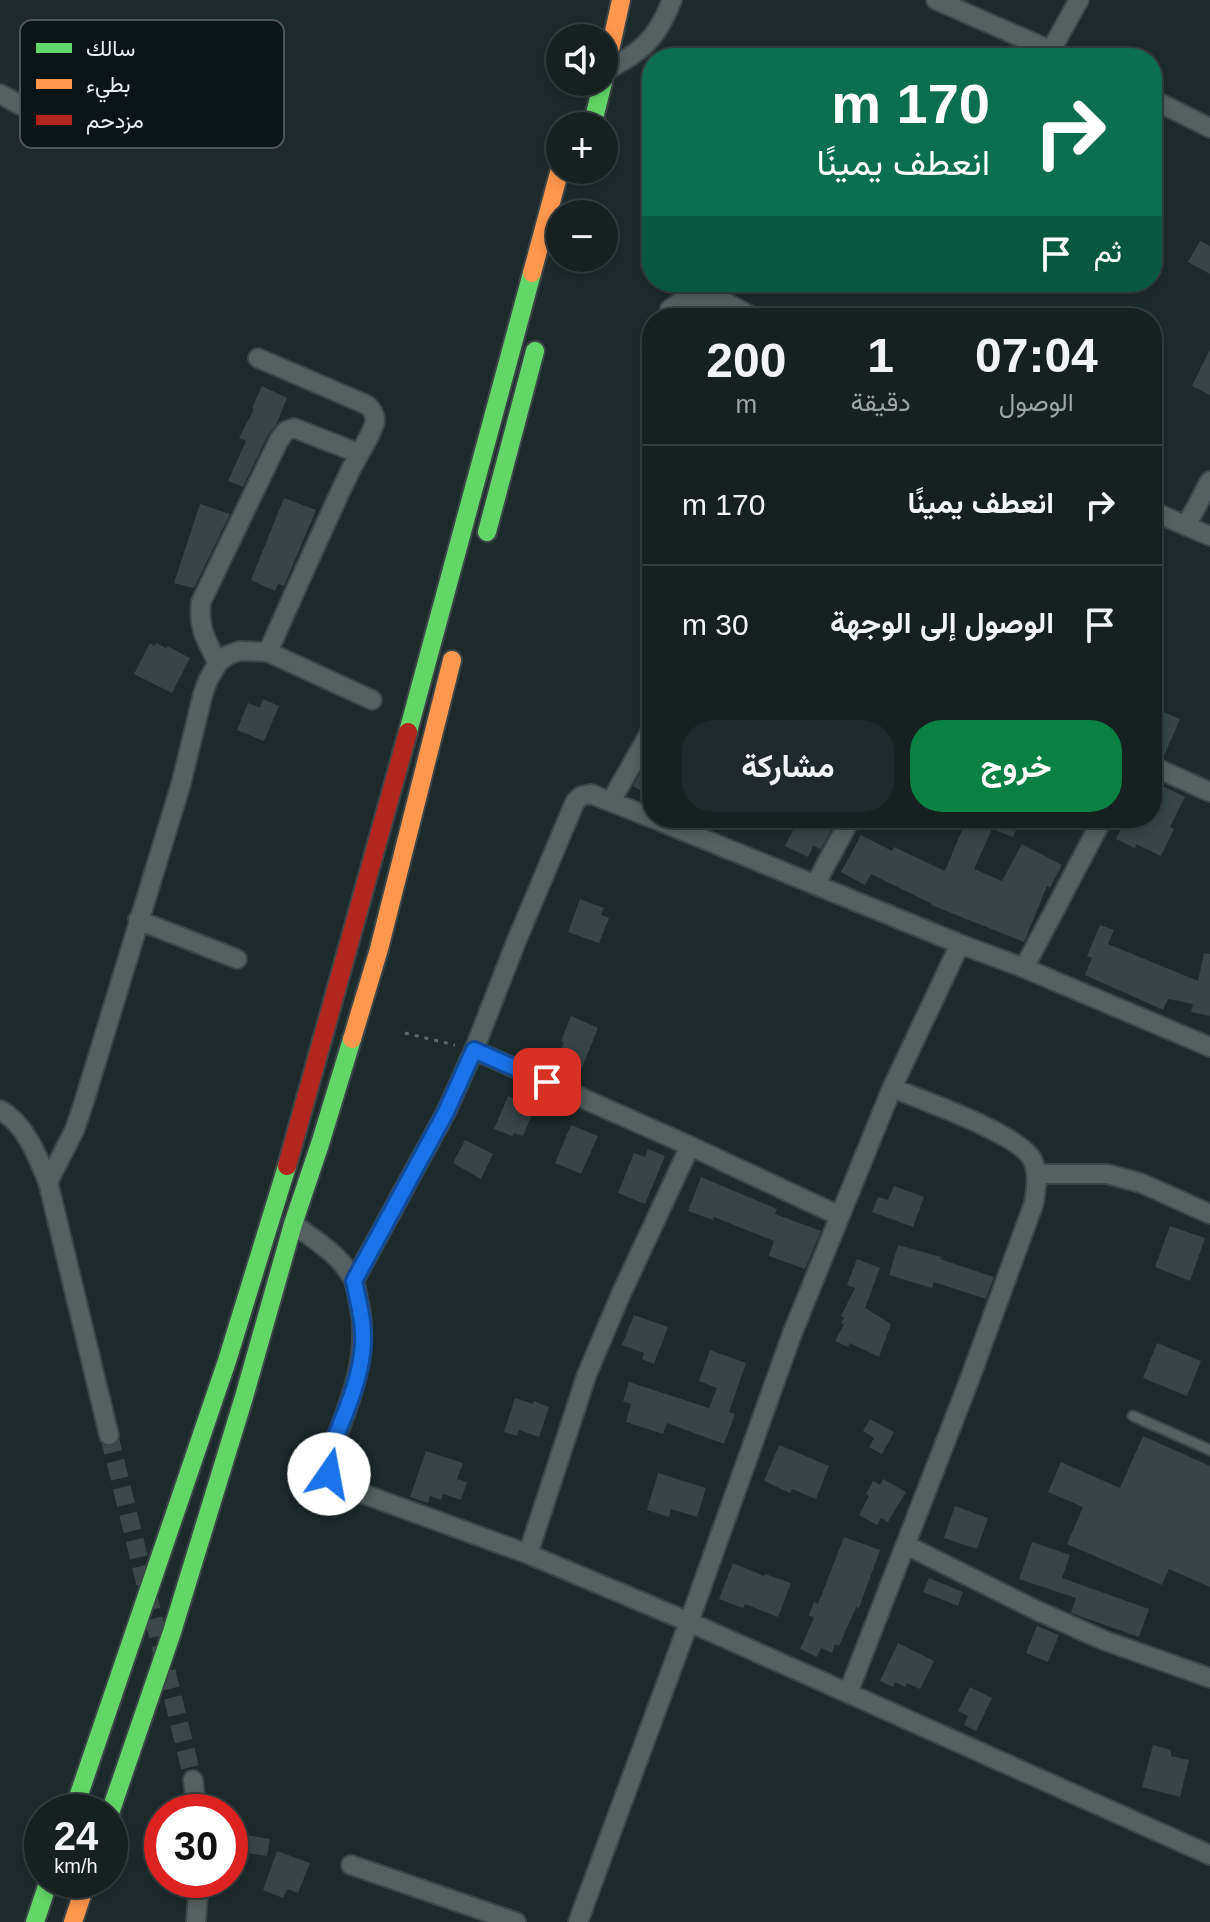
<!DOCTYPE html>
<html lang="ar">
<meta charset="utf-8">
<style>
:root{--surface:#162021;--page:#1f282a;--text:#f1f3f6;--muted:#9ea3a5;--line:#353e3f;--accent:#0b8043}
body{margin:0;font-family:Helvetica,Vazirmatn,sans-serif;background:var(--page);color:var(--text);direction:rtl;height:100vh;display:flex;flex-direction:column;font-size:30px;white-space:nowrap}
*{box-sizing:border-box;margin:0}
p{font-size:26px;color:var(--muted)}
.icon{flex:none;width:44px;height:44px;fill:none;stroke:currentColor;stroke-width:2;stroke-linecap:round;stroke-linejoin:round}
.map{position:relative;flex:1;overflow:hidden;direction:ltr}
.drawer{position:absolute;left:642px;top:308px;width:520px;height:520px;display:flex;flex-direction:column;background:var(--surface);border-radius:32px;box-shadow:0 4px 12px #0003,0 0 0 2px var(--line);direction:rtl}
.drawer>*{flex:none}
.hud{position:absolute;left:642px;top:48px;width:520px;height:244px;border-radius:32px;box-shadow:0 4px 12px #0003,0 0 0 2px var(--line);direction:rtl;background:#0b6e4f;color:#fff;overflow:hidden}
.buttons{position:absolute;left:546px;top:24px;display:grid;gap:16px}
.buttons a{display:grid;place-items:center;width:72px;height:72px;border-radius:50%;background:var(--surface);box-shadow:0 4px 12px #0003,0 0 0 2px var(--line);font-size:40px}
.speed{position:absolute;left:24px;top:1794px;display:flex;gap:16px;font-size:40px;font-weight:700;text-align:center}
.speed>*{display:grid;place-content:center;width:104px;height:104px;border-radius:50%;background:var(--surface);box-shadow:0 4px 12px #0003,0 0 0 2px var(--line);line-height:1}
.speed small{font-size:20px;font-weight:400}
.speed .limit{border:12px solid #d22;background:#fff;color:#111}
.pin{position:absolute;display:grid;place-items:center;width:68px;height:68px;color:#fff;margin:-34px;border-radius:16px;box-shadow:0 4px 12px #0006}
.me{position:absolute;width:88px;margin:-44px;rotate:12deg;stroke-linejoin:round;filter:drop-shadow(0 0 6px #0008)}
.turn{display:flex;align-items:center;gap:28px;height:168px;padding:0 40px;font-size:36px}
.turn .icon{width:104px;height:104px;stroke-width:2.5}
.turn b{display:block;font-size:56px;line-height:68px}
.then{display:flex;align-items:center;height:76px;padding:0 40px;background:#0003;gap:16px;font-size:30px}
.eta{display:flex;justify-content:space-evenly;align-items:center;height:136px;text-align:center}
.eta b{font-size:48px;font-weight:700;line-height:56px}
.action{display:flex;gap:16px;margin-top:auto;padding:16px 40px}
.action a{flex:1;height:92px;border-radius:32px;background:var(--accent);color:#fff;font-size:32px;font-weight:700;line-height:92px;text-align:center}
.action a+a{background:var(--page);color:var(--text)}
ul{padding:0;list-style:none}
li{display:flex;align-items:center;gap:24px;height:120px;padding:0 40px;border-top:2px solid var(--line)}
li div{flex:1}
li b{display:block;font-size:30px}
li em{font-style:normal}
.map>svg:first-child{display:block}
</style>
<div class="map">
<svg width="1210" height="1922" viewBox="0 0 1210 1922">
<rect width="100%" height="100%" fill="#1d2a2c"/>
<path fill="#374548" d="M1200 241 1210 246V274L1188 262Z
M1210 349V395L1192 386Z
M262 386 287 398 276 425 268 435 243 487 228 481 246 441 239 438 254 409 252 408Z
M284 498 316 510 284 586 278 584 275 591 251 580Z
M200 504 230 514 194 588 174 583Z
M150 643 155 646 156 643 166 648 167 646 190 658 172 693 134 674Z
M263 699 279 706 264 741 237 730 248 703 260 708Z
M1152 707 1180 719 1163 758 1152 754Z
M652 753V792L644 788 642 791 633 786Z
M1152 779V781L1185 797 1170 827 1174 829 1161 856 1136 844 1135 848 1116 839 1126 818H1152Z
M774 818H814L833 827 821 849 813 846 808 857 785 846 794 828Z
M967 818H1021L1013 837 992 829 974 869 1002 881 1022 844 1062 865 1050 888 1047 886 1024 942 931 905 932 904 871 874 865 885 841 872 861 835 892 851 894 847 945 871Z
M580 899 604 908 601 915 609 918 599 943 568 932Z
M1100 925 1114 930 1108 944 1198 981 1204 953 1210 954V1016L1191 1012 1193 1004 1168 999 1163 1010 1085 975 1092 958 1087 956Z
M571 1016 598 1028 577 1080 552 1070 564 1042 561 1041Z
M508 1096 535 1107 523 1136 514 1133 512 1136 494 1129Z
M571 1125 598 1136 581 1174 555 1163Z
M465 1140 493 1154 481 1179 453 1163Z
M648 1149 665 1156 645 1204 618 1193 634 1153 645 1157Z
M701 1177 777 1209 775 1214 821 1231 805 1269 769 1256 774 1241 714 1217 713 1220 688 1211Z
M894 1186 924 1197 913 1227 872 1212 878 1197 888 1200Z
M1170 1226 1205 1238 1190 1281 1155 1267Z
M898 1245 941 1257 940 1259 994 1277 986 1299 934 1282 932 1288 889 1275Z
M857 1259 880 1268 865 1308 891 1324 879 1357 850 1343 848 1347 835 1341 844 1324 841 1323 844 1318 841 1316 855 1288 847 1285Z
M634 1315 668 1327 654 1364 642 1359 644 1353 622 1345Z
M1157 1343 1201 1361 1187 1396 1143 1378Z
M710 1350 746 1363 729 1412 735 1414 724 1444 667 1423 663 1434 626 1422 631 1404 623 1401 629 1382 709 1408 717 1388 699 1381Z
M515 1398 533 1404 534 1401 549 1407 539 1437 519 1430 517 1436 504 1432Z
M870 1419 894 1432 882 1454 869 1447 874 1438 863 1431Z
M1143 1436 1210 1466V1587L1169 1569 1162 1585 1067 1544 1083 1507 1048 1492 1061 1462 1120 1488Z
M779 1445 829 1466 816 1499 792 1489 790 1493 764 1481Z
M426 1451 463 1463 457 1479 467 1482 461 1500 443 1494 441 1500 430 1496 428 1503 410 1497Z
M658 1473 706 1488 697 1517 671 1509 669 1517 647 1510Z
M883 1479 906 1492 888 1522 881 1518 877 1525 859 1515 869 1496 866 1494 873 1481 880 1485Z
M955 1506 988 1518 977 1549 944 1538Z
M844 1537 880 1550 859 1608 856 1607 839 1646 835 1644 832 1653 821 1648 817 1657 800 1649 814 1618 809 1615 814 1602 818 1604Z
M1032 1542 1070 1555 1062 1578 1149 1609 1139 1637 1071 1613 1076 1598 1019 1579Z
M733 1563 764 1576 765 1574 791 1583 778 1617 745 1604 743 1608 719 1599Z
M929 1578 963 1592 958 1606 923 1592Z
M1037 1626 1059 1635 1048 1662 1026 1653Z
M898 1643 934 1661 920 1689 907 1683 905 1687 895 1682 893 1687 880 1681Z
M970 1687 992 1698 976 1731 964 1725 968 1716 958 1711Z
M1153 1745 1171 1750V1756L1189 1760 1180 1797 1142 1787Z
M233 1833 270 1839 267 1856 230 1850Z
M277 1851 310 1863 298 1893 287 1889 283 1898 263 1890Z"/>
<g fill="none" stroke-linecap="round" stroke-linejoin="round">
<path stroke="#3b484a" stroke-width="18" stroke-dasharray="18 9" stroke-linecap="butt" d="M109 1435 193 1780"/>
<defs>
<path id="lane" d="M1133 1416 1210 1450"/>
<path id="street" d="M936 0 1068 58
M1051 50 1079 0
M605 71C642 52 657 39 672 0
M0 94 20 105
M1152 99 1210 128
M670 309C675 306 681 301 687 299 710 291 735 307 754 318
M258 358 367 405C372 409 375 413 375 421 374 431 356 459 350 471 322 531 295 591 268 652
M1152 511 1210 536
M1186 526 1210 481
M218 663C206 640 198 628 201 602L279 440 286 431 294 428 358 453
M1152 766 1210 792
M611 801 652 729
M652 818 960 944 1024 968 1210 1047
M815 885 851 818
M138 920 237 959
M1024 968 1103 818
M474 1050 690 1146 840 1216
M0 1110C25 1123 38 1157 48 1182L109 1435
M1036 1174H1107L1141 1183 1210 1214
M48 1182 75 1129 84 1102 181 784 203 694 208 680 218 663 228 655 239 651 268 652 372 700
M293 1224C314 1239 340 1255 353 1279 356 1285 357 1295 359 1303 371 1359 347 1408 328 1460L329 1474 336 1484 528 1554 689 1622 1210 1855
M354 1281 446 1112 474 1050 516 942 575 802 581 796 591 794 652 818
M906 1545 1036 1610 1103 1640 1210 1678
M528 1554 587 1374 621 1294 690 1146
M848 1693 969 1381 1034 1203C1036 1189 1039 1173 1032 1159 1019 1134 922 1100 892 1088
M193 1780 197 1812
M351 1865 516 1922
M196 1922 199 1880
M578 1922 689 1622 792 1334 892 1088 960 944"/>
<path id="fast" d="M592 126 603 82
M487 532 535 351
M408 732 532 273
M73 1812 227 1361 287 1166
M110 1813 172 1632 244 1397 293 1224 320 1144 352 1039
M35 1922 49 1880"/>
<path id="slow" d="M604 77 621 0
M532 273 560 169
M352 1039 379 949 452 660
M73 1922 87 1880"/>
<path id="jam" d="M287 1166 408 732"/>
</defs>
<use href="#lane" stroke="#3c4649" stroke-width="13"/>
<use href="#street" stroke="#3c4649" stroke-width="22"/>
<use href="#fast" stroke="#3c4649" stroke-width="22"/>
<use href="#slow" stroke="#3c4649" stroke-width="22"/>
<use href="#jam" stroke="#3c4649" stroke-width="22"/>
<path stroke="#5e6769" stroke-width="3" stroke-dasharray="4 6" stroke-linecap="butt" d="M405 1033 455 1045"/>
<use href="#lane" stroke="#556061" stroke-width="9"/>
<use href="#street" stroke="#556061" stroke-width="18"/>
<use href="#fast" stroke="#63d668" stroke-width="18"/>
<use href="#slow" stroke="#ff974d" stroke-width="18"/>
<use href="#jam" stroke="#b3261e" stroke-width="18"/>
</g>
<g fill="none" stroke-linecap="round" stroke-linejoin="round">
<defs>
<path id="route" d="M329 1474C325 1455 343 1421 349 1403 355 1387 360 1371 362 1354 366 1329 359 1305 354 1281L446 1112 474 1050 547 1082"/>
</defs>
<use href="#route" stroke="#114b97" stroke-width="20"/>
<use href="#route" stroke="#1a73e8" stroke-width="14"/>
</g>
<rect x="20" y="20" width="264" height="128" rx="12" fill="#0b1416" stroke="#4c5658" stroke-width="2"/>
<rect x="36" y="43" width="36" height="10" fill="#63d668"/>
<rect x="36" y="79" width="36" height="10" fill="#ff974d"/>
<rect x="36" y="115" width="36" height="10" fill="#b3261e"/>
<g font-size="22" fill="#e2f0f3">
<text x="86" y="56">سالك</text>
<text x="86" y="92">بطيء</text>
<text x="86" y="128">مزدحم</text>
</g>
</svg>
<div class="buttons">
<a><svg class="icon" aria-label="sound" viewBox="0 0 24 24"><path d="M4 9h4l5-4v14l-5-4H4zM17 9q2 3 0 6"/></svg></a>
<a>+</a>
<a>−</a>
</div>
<div class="speed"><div>24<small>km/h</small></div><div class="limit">30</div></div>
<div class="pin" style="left:547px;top:1082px;background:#d93025"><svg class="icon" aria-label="arrive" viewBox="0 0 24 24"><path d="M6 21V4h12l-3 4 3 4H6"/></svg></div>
<svg class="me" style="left:329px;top:1474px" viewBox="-20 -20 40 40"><circle r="19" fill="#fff"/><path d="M0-13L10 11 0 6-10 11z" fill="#1a73e8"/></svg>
<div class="hud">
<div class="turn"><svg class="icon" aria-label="right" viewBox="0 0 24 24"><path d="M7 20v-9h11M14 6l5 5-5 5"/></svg><div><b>170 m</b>انعطف يمينًا</div></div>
<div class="then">ثم<svg class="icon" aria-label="arrive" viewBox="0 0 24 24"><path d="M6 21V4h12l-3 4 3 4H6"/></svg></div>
</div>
<section class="drawer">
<div class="eta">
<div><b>07:04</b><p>الوصول</p></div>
<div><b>1</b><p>دقيقة</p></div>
<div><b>200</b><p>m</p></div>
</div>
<ul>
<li><svg class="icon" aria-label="right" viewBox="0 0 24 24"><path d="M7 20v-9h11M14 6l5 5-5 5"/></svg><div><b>انعطف يمينًا</b></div><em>170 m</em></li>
<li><svg class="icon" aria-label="arrive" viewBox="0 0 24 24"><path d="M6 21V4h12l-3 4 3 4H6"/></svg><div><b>الوصول إلى الوجهة</b></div><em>30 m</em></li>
</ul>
<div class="action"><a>خروج</a><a>مشاركة</a></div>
</section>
</div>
